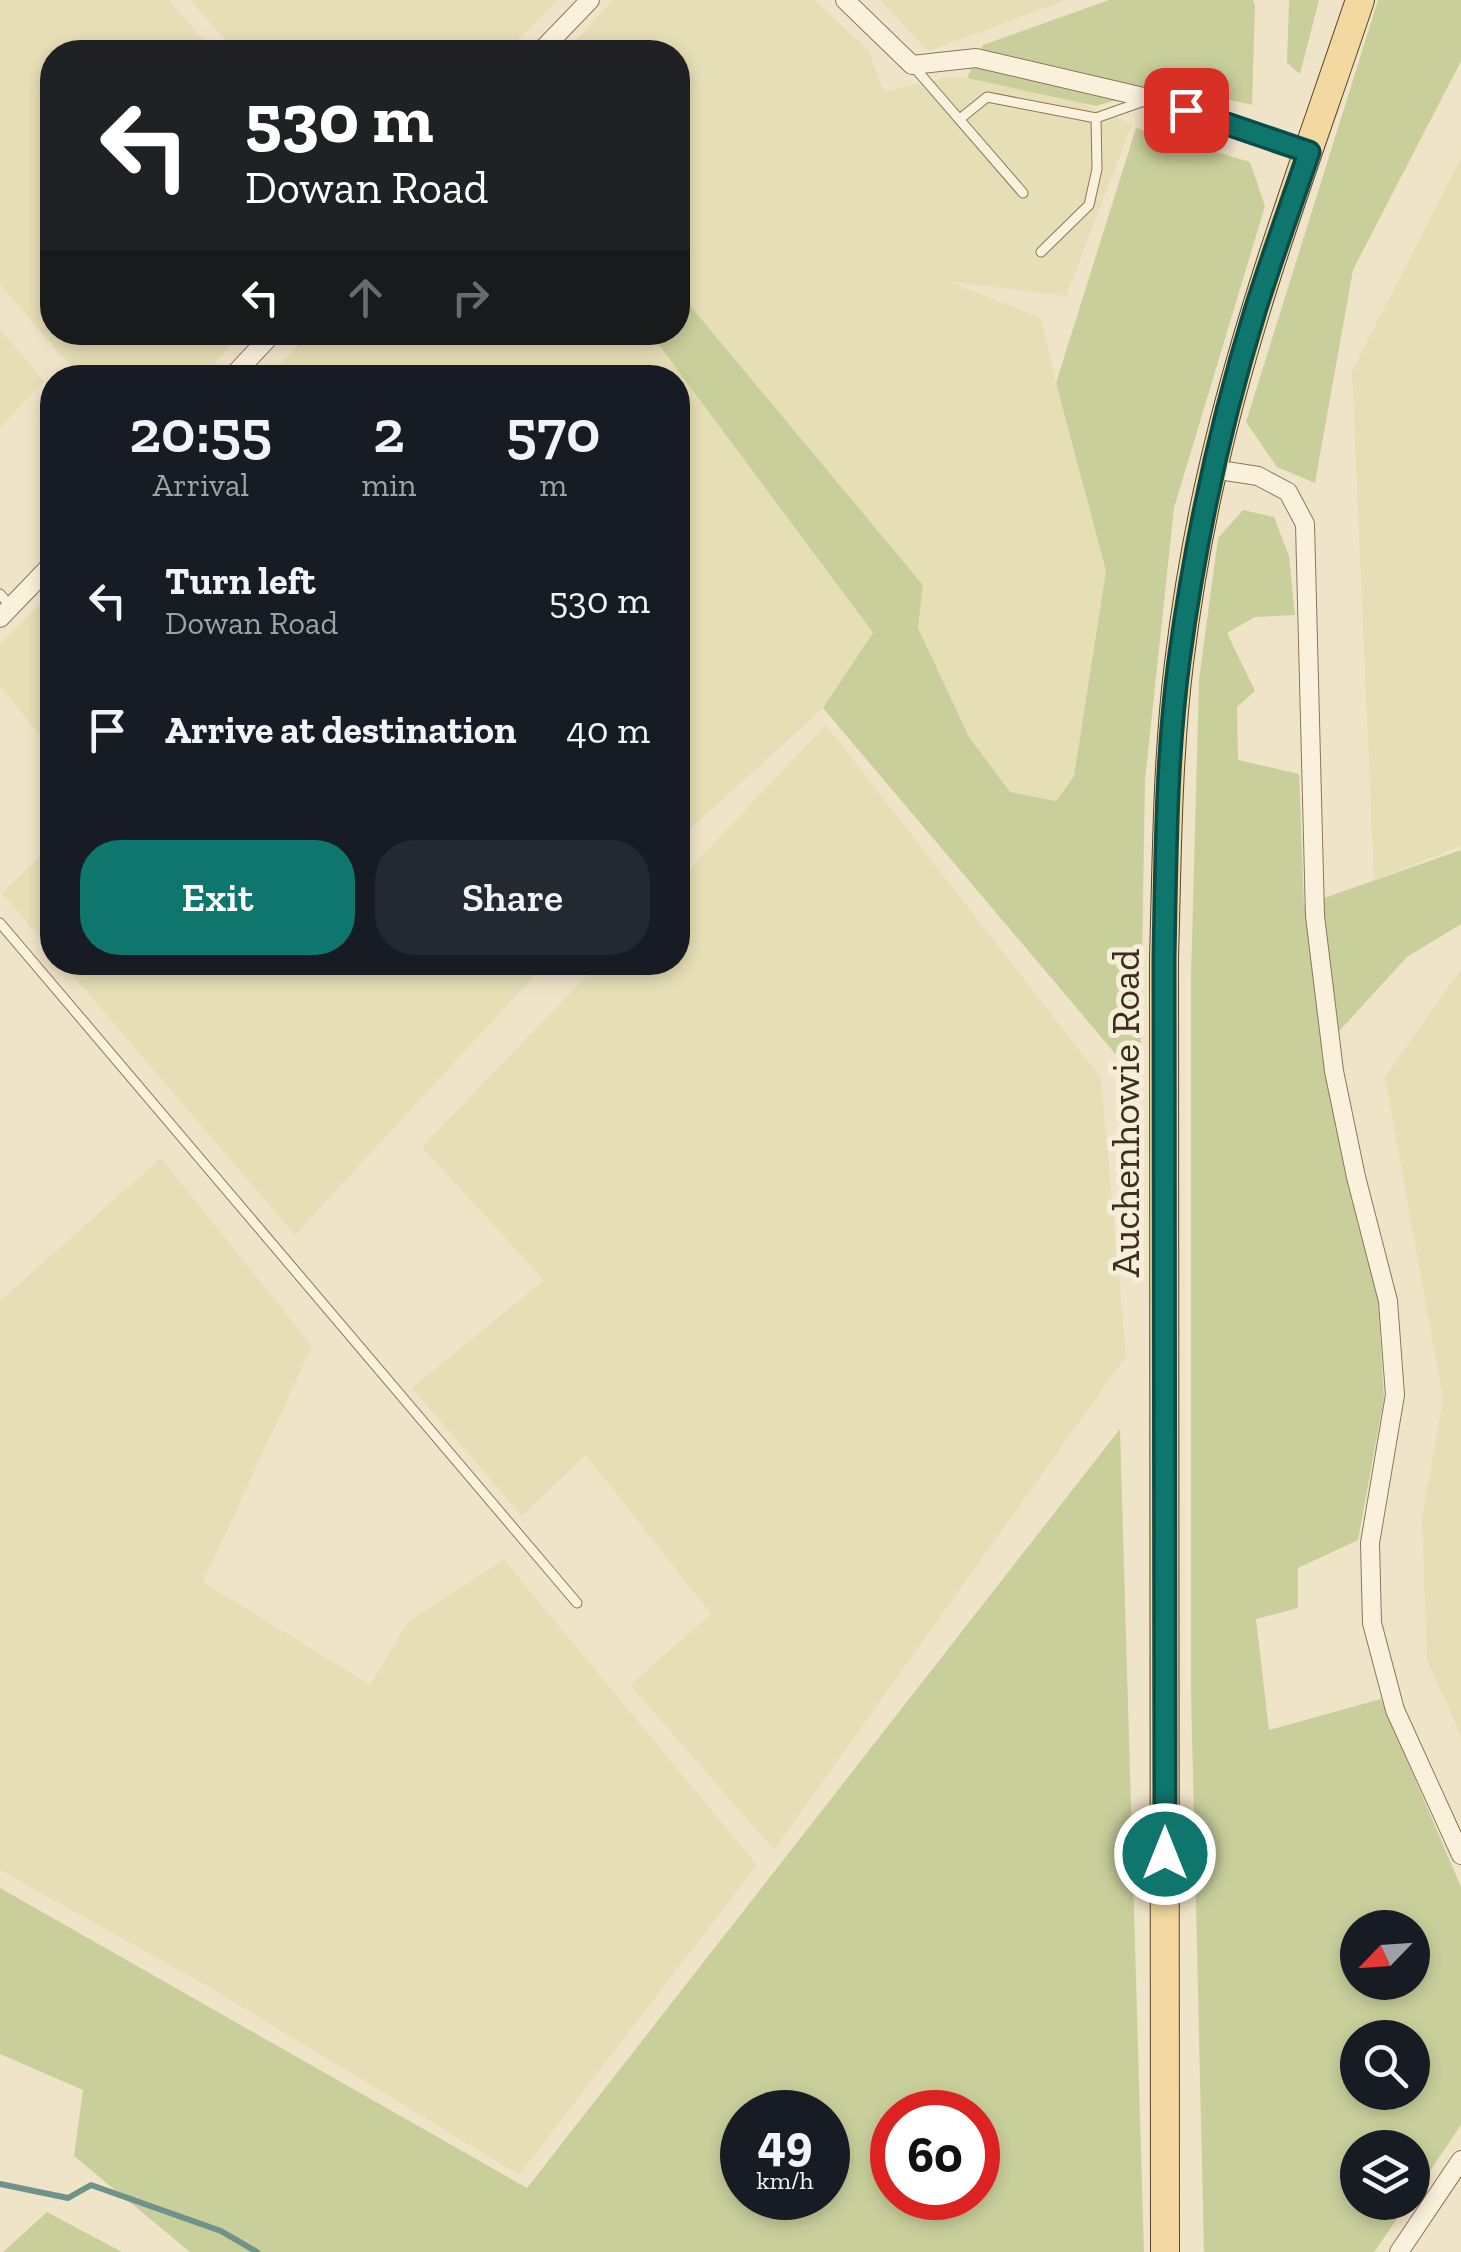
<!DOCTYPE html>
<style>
:root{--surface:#171b24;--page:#242831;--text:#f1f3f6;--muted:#9ea1a6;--accent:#0f766e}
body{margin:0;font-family:"Zilla Slab",serif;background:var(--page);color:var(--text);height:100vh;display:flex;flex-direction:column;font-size:38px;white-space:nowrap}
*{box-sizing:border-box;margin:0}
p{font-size:32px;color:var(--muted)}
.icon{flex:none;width:55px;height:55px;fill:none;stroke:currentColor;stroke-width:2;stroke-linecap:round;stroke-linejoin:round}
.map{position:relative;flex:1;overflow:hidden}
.details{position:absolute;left:40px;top:365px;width:650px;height:610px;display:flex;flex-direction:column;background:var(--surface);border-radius:40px;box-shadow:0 5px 15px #0003}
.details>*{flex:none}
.hud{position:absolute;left:40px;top:40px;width:650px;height:305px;border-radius:40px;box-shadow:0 5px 15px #0003;background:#202124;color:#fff;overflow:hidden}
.needle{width:65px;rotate:245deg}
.fabs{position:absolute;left:1340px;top:1910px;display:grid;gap:20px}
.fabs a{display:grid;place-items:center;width:90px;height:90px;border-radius:50%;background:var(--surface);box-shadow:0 5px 15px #0003;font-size:50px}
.speed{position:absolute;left:720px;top:2090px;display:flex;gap:20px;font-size:50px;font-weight:700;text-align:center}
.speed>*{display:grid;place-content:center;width:130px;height:130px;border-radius:50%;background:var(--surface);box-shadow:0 5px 15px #0003;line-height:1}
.speed small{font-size:25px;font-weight:400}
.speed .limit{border:15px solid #d22;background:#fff;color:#111}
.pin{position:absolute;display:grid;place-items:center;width:85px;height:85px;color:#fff;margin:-42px;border-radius:20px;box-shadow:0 5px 15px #0006}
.me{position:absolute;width:110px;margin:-55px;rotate:0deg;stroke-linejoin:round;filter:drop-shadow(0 0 8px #0008)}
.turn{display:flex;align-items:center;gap:35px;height:210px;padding:0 40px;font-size:45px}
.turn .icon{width:130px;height:130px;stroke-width:2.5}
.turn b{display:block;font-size:70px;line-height:85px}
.lanes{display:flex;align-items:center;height:95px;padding:0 40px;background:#0003;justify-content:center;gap:50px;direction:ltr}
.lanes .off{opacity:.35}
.eta{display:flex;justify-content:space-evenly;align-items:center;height:170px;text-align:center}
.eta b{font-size:60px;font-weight:600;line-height:70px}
.primary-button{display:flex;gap:20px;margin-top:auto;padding:20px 40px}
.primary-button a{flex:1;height:115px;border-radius:40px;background:var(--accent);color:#fff;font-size:40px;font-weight:600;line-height:115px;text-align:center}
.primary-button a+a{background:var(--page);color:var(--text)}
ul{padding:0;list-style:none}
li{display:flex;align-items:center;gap:30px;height:130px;padding:0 40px}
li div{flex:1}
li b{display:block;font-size:38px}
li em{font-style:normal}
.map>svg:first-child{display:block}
</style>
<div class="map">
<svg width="1461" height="2252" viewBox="0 0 1461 2252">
<rect width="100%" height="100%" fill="#f0e4c8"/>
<path fill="#e6deb5" d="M0 0H169L214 52H52V332L233 333 238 337 203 377H80L0 284Z
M190 0H557L506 52H236Z
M613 0H814L869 51 884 92 948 77 1039 85 1132 124 1066 296 947 281 1041 318 1056 383 1106 571 1074 776 1056 801 1010 792 969 737 918 628 923 585 678 291V52H565Z
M880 0H1066L928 51Z
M1461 158V846L1374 880 1352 371Z
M0 329 44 381 0 428Z
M310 333H650L873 634 823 708 678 840V378H275L272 373Z
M52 592V750L0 686V644Z
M826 725 1101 1078 1126 1356 774 1850 630 1685 711 1614 586 1455 522 1516 412 1388 544 1280 422 1147 599 963 678 962V881Z
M52 846V952L2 893Z
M62 963H546L295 1235Z
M1461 969V1736L1427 1660 1422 1518 1443 1399 1385 1077Z
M161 1158 312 1346 203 1582 370 1685 409 1621 504 1560 757 1865 519 2175 211 1988 0 1870V1301Z"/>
<path fill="#c9cf9b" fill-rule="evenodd" d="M1109 0H1253L1255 5 1252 105 1167 85 1096 106 967 78 983 45Z
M1289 0H1319L1300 74 1287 63Z
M1378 0H1461V61L1353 270 1315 483 1277 467 1246 422Z
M1136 128 1250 162 1265 206 1174 508 1145 781 1140 1083 823 708 873 633 650 333 678 332V291L923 585 918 628 969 737 1010 792 1056 801 1074 776 1106 571 1056 383Z
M1243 510 1274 517 1289 556 1295 615 1255 617 1227 633 1255 691 1237 707 1238 760 1299 774 1304 905 1461 850V924L1407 957 1321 1051 1345 1172 1378 1299 1384 1398 1358 1540 1298 1568V1608L1256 1619 1269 1730 1381 1699 1461 1887V2125L1413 2196 1412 2148H1358V2202L1408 2203 1374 2252H1204L1191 1691V976L1199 680 1218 538ZM1358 1928H1412V1982H1358ZM1358 2038H1412V2092H1358Z
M1120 1429 1144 2252H190L74 2156 83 2090 0 2054V1888L527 2188ZM742 2112H828V2198H742ZM892 2112H978V2198H892Z
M47 2212 122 2252H3Z"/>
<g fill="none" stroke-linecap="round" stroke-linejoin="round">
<path stroke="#6f938a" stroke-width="6" d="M0 2184 68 2198 91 2185 221 2231 257 2252"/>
<defs>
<path id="lane" d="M914 67 1023 193
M961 118 987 97 1096 118 1144 101
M1041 252 1089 205 1097 169 1096 118
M0 594 11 607
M0 923 577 1603"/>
<path id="street" d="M845 0 912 65 976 58 1152 99 1309 152
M540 52 590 0
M231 378 274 332
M1213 469 1258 476 1288 492 1305 524 1315 916 1334 1071 1356 1177 1388 1301 1395 1395 1370 1543 1372 1623 1395 1710 1461 1855
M0 618 52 564
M1399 2252 1461 2160"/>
<path id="primary" d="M1165 2252 1164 958C1167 860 1167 760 1179 663 1187 598 1198 533 1213 469 1249 309 1308 155 1360 0"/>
</defs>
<use href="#lane" stroke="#8d765c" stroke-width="11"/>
<use href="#street" stroke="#8d765c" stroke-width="20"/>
<use href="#primary" stroke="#5b4430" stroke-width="30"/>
<use href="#lane" stroke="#faf1dc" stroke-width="9"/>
<use href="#street" stroke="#faf1dc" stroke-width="18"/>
<use href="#primary" stroke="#f3d9a0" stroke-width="28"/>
</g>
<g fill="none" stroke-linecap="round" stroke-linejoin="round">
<defs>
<path id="route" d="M1165 1854 1164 958C1166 859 1166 759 1179 661 1195 542 1220 425 1255 311 1272 257 1291 205 1309 152L1186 110"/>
</defs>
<use href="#route" stroke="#0a4d48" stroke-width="25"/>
<use href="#route" stroke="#0f766e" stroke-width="18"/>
</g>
<g text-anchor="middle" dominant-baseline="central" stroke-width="10" stroke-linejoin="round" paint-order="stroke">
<g font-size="40" fill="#3d2e20" stroke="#f7eed8">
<text transform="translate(1125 1113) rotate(-90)">Auchenhowie Road</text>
</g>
</g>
</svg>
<div class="fabs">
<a><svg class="needle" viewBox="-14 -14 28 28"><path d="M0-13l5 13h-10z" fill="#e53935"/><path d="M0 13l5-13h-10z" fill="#9ea1a6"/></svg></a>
<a><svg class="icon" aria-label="search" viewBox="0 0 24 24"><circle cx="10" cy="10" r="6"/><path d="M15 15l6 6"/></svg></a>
<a><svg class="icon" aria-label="layers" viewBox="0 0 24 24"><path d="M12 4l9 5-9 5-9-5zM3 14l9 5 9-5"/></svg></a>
</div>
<div class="speed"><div>49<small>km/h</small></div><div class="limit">60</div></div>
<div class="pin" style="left:1186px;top:110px;background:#d93025"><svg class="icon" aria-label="arrive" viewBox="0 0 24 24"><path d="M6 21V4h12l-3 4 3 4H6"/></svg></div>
<svg class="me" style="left:1165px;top:1854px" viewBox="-20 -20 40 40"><circle r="17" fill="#0f766e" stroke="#fff" stroke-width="3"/><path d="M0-11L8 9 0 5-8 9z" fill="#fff"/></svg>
<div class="hud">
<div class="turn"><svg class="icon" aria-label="left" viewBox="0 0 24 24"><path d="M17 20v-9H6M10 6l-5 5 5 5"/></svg><div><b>530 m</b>Dowan Road</div></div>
<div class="lanes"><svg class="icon" aria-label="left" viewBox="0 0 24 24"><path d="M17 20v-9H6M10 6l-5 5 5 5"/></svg><svg class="icon off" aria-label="ahead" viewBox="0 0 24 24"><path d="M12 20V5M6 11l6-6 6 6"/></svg><svg class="icon off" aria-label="right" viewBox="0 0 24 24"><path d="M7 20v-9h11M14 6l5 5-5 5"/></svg></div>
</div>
<section class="details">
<div class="eta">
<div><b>20:55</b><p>Arrival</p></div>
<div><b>2</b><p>min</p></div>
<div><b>570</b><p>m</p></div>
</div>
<ul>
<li><svg class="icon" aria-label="left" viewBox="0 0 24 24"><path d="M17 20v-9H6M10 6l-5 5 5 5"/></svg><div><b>Turn left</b><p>Dowan Road</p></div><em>530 m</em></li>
<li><svg class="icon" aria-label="arrive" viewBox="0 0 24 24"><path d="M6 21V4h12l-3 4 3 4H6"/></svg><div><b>Arrive at destination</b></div><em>40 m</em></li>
</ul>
<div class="primary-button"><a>Exit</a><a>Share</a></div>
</section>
</div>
